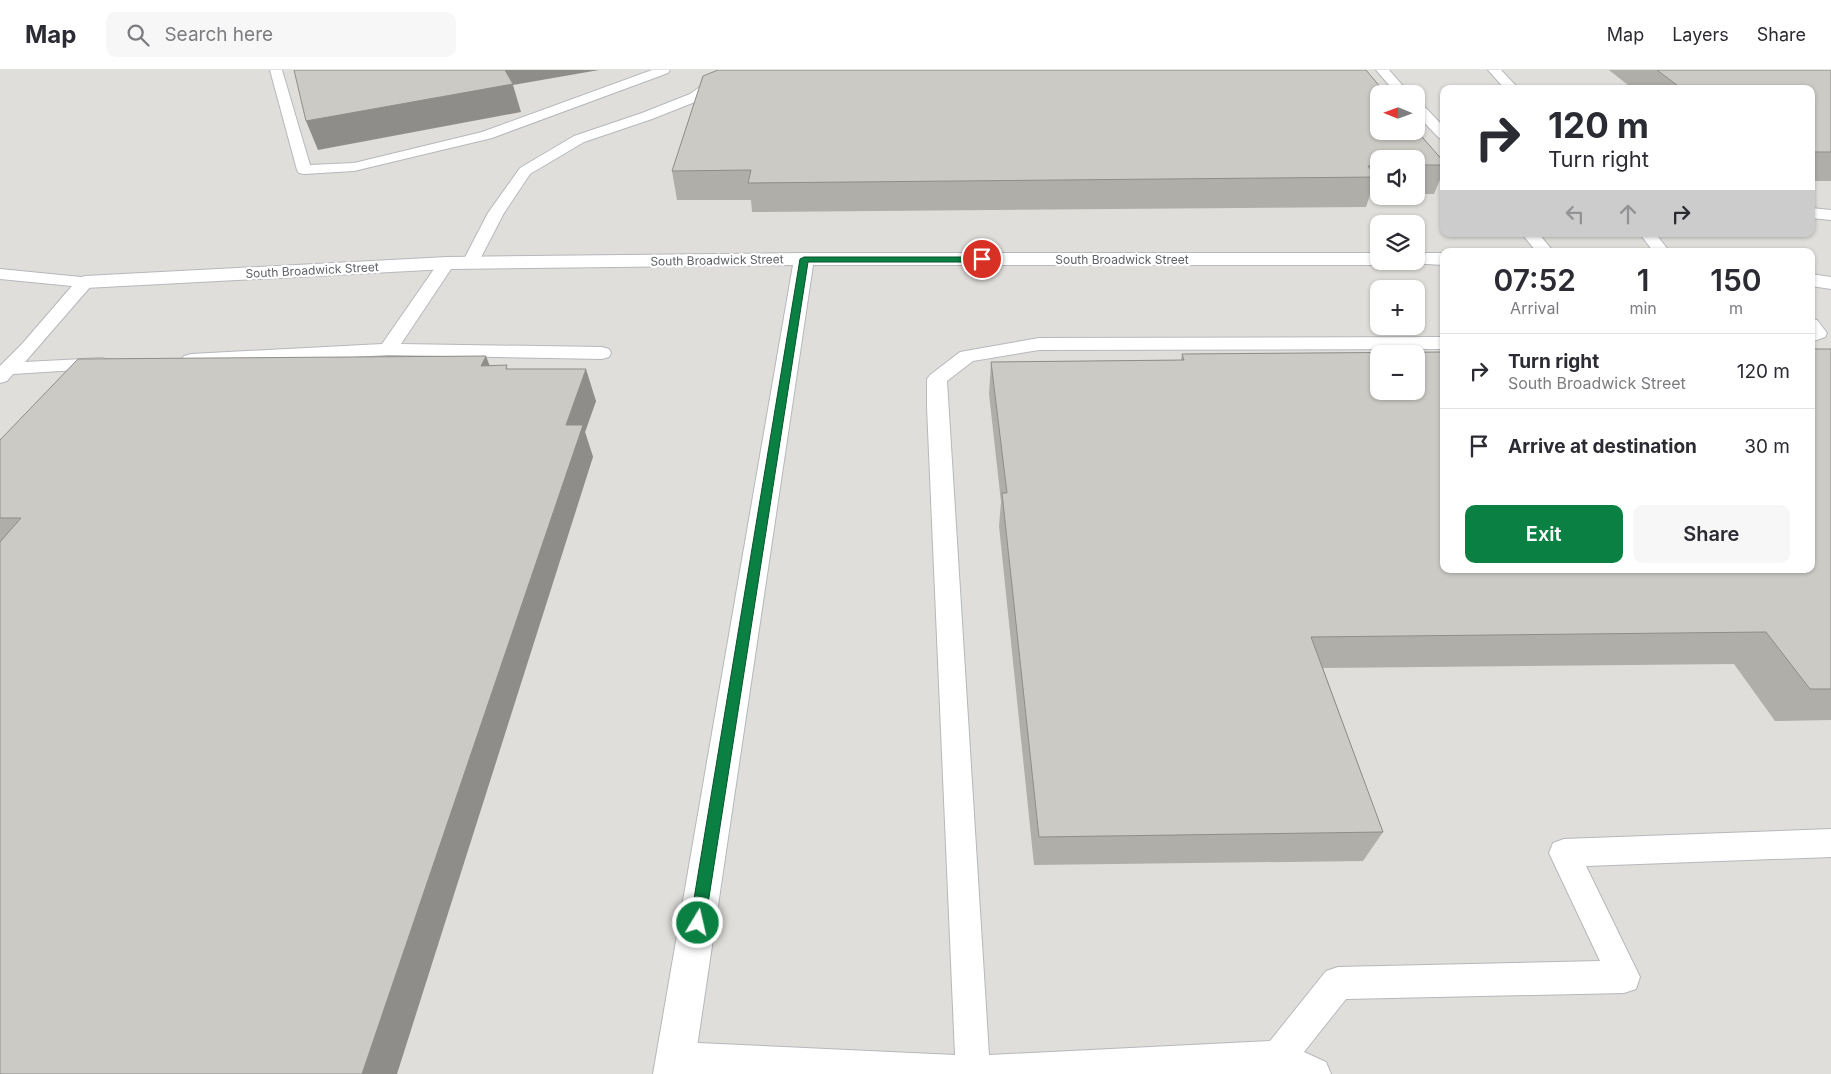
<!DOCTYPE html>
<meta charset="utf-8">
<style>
:root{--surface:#fff;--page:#f7f7f7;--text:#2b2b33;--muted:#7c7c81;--line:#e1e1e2;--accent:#0b8043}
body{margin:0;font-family:Inter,sans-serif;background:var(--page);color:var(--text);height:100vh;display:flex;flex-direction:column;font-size:19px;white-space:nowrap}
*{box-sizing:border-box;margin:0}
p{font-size:16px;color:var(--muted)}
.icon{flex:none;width:28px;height:28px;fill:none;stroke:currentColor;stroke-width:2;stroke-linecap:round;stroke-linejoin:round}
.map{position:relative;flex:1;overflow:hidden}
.panel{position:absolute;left:1440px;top:178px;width:375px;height:325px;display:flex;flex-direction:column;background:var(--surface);border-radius:10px;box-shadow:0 1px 4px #0004}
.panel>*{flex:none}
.top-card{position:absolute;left:1440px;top:15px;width:375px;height:152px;border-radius:10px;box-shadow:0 1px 4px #0004;background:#fff;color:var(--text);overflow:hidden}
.needle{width:32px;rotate:271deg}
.tools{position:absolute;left:1370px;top:15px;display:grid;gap:10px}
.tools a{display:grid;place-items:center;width:55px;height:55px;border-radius:10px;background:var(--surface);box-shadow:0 1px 4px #0004;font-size:25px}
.pin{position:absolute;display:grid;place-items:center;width:42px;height:42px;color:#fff;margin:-21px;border:2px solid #fff;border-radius:50%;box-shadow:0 1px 5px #0007}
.me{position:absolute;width:55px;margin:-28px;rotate:9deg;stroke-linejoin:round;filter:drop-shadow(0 0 4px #0008)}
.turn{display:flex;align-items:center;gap:18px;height:105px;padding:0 25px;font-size:22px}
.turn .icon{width:65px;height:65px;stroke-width:2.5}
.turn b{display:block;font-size:35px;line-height:42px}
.lanes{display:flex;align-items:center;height:48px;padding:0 25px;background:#0003;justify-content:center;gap:25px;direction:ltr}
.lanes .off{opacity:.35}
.eta{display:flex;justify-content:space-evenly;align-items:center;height:85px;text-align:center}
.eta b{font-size:30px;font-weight:600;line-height:35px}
.cta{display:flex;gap:10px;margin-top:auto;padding:10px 25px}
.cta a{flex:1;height:58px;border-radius:10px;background:var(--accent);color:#fff;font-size:20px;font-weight:600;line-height:58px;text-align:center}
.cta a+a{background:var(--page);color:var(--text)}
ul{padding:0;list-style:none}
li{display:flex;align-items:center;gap:15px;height:75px;padding:0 25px;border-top:1px solid var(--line)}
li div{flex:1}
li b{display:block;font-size:19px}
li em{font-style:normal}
header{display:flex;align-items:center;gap:30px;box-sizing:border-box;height:70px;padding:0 25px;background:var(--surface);border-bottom:1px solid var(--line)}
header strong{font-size:24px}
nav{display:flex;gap:28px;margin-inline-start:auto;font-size:18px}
.search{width:350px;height:45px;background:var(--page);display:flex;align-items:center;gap:12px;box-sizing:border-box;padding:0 18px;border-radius:10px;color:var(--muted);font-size:19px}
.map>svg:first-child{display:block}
</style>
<header>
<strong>Map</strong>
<div class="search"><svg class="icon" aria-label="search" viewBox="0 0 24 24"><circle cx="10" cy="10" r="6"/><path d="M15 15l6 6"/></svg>Search here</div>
<nav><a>Map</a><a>Layers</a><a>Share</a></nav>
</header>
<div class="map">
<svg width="1831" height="1004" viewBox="0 0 1831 1004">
<rect width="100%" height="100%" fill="#f1efe8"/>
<path fill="#e0deda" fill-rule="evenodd" d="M0 0H1831V1004H0ZM1444 19H1811V164H1444ZM1379 24H1416V61H1379ZM1379 89H1416V126H1379ZM1379 154H1416V191H1379ZM1444 181H1811V499H1444ZM1379 219H1416V256H1379ZM1379 284H1416V321H1379Z"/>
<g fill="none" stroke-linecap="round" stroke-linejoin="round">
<defs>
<path id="service" d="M270 0H282L310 95 354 93 482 62 652 0H670L668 3 492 68 354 101 304 104 299 103 297 100Z
M723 0H736L729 10 700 30 652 49 584 72 530 104 504 143 476 197H464L462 193 488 143 520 98 574 66 642 43 690 24Z
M1376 0H1389L1410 24H1397Z
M1488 0H1501L1519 19H1505Z
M1416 32 1421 33 1444 57V69L1439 68 1416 44Z
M1811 138 1831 140V150L1811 148Z
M1522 164H1539L1553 181H1536Z
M1640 164H1656L1669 181H1653Z
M447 188 453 189 455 193 401 274 602 277 609 279 611 283 609 287 602 289 388 285 191 296 184 294 181 290 184 286 191 284 382 274 441 189Z
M0 199 91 208 94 212 91 216 25 292 102 288 109 290 112 294 109 298 13 304 7 311 0 313V296L22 274 72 216 0 209Z
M1811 249 1817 250 1827 263 1825 267 1811 272Z
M1444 267V279L1039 280 973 291 947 311 989 985 1270 971 1326 901 1338 897 1600 891 1549 783 1553 773 1564 769 1831 759V787L1586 796 1640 907 1636 919 1624 923 1346 929 1304 982 1326 992 1331 1004H670L664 1001 659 989 664 977 676 972 955 985 927 337V309L930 305 960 282 1039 268Z"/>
<path id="minor" d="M804 183H1379V191H1387L1379 195H813L693 1004H653L793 195 447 199 85 218 78 216 75 212 78 208 85 206 447 187Z
M1416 183H1444V195L1409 193 1408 191H1416Z
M1811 204 1831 207V219L1811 216Z"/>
</defs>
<use href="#service" stroke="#b5b8bc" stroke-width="2"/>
<use href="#minor" stroke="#b5b8bc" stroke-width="2"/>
<use href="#service" fill="#fff" fill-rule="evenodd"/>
<use href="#minor" fill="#fff" fill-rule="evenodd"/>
</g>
<path fill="#afaea9" d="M718 0H1366L1386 24H1379V61H1416V60L1444 92V100L1434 124H1416V89H1379V125H1370L1366 137 752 142 751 130H677L672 101 703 6Z
M1609 0H1831V111H1811V19H1633Z
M1831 279V650L1775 651 1734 594 1323 598 1383 762 1363 791 1034 795 999 456 1001 432 989 324 991 292 1181 290 1182 284Z
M489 295 508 299 596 331 585 362 593 387 0 1004V370Z"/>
<path fill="#8f8d8a" d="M502 0H599L513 15 521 42 318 80 306 51Z
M486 286 498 318 481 296Z
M586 299 596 331 585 362 593 387 397 1004H362L566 355Z"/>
<path fill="#cccac5" stroke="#8f8d8a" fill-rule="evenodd" d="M294 0H505L513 14 306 51Z
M718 0H1366L1386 24H1379V61H1416V60L1444 92V95H1416V89H1379V96H1368L1376 107 748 113 751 100 672 101 703 6Z
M1657 0H1831V82H1811V19H1682Z
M1811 279H1831V619H1810L1766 562 1311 567 1383 762 1039 767 1002 423H1007L991 292 1184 290 1182 284 1444 282V499H1811ZM1379 284H1416V321H1379Z
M486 286 481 296 507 295 506 299H586L566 355H583L362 1004H0V472L21 448H0V370L78 289Z"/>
<path fill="#0b8043" stroke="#07532c" d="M804 187H982L986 189 982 192H808L705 853 703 858 698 860 692 858 690 853 800 189Z"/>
<g text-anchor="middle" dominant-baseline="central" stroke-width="4.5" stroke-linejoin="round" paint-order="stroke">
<g font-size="12" fill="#5f6368" stroke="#fff">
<text x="1122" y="189">South Broadwick Street</text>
<text transform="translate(717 190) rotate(-1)">South Broadwick Street</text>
<text transform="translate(312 200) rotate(-3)">South Broadwick Street</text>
</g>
</g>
</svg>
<div class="tools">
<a><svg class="needle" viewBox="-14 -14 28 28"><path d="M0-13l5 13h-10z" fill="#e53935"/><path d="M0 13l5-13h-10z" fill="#7c7c81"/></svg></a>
<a><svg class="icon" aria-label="sound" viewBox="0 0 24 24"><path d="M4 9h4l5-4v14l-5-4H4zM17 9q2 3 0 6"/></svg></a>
<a><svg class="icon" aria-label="layers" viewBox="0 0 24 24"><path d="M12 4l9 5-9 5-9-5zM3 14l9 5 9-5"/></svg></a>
<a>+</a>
<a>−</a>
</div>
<div class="pin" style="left:982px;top:189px;background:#d93025"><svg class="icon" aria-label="arrive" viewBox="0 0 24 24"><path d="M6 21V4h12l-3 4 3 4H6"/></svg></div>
<svg class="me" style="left:698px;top:853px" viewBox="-20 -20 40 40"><circle r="17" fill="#0b8043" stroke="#fff" stroke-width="3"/><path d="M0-11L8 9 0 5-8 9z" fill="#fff"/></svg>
<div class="top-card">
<div class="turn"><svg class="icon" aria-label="right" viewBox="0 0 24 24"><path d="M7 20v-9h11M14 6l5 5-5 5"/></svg><div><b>120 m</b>Turn right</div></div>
<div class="lanes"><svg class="icon off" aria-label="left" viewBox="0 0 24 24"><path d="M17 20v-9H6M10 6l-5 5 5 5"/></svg><svg class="icon off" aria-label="ahead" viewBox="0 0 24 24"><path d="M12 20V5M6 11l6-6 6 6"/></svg><svg class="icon" aria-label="right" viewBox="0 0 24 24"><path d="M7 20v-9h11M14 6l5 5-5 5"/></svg></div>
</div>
<section class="panel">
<div class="eta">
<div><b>07:52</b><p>Arrival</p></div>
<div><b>1</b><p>min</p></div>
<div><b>150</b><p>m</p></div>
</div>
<ul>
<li><svg class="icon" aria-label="right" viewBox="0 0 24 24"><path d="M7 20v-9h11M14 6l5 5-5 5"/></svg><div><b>Turn right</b><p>South Broadwick Street</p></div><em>120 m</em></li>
<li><svg class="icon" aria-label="arrive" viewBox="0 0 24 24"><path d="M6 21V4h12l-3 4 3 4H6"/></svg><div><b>Arrive at destination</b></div><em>30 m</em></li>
</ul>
<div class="cta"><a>Exit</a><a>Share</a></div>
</section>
</div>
